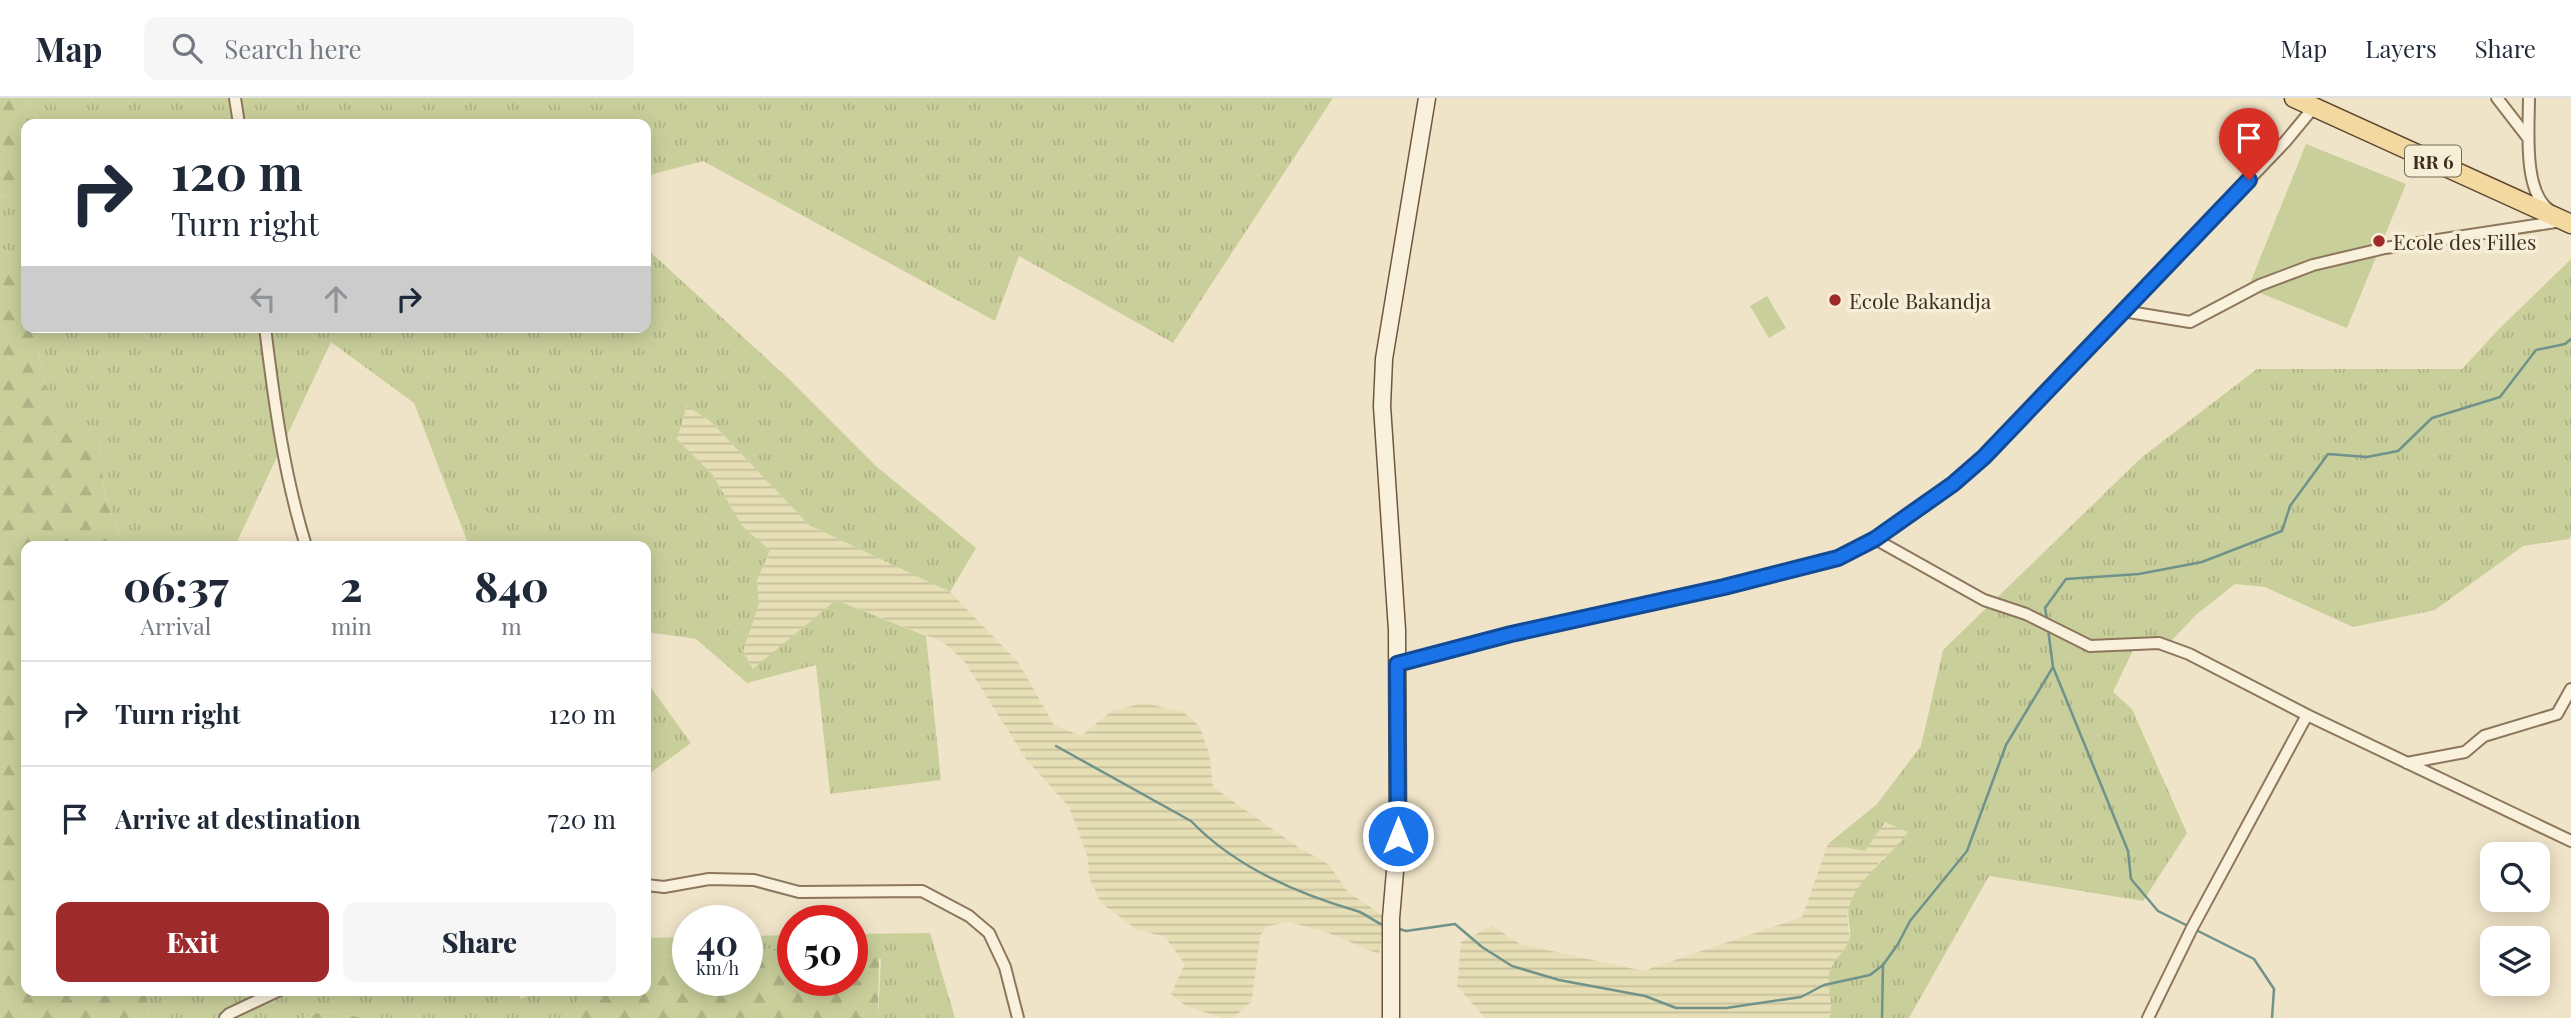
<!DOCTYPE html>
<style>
:root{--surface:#fff;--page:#f6f6f7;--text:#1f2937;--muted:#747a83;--line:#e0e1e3;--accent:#9e2a2b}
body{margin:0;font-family:"Playfair Display",serif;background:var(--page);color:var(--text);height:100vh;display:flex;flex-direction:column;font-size:26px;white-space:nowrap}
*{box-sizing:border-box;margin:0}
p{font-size:23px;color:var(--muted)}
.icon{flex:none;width:38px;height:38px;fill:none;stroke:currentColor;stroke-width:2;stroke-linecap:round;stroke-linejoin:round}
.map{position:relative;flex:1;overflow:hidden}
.drawer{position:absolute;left:21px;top:443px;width:630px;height:455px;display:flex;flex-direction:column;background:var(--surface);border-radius:14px;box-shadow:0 4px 18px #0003}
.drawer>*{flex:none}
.hud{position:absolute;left:21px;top:21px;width:630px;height:214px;border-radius:14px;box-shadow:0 4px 18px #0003;background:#fff;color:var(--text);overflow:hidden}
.buttons{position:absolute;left:2480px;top:744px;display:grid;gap:14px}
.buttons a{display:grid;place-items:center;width:70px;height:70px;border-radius:14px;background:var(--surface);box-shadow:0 4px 18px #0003;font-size:35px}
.speed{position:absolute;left:672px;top:807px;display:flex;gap:14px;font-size:35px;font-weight:700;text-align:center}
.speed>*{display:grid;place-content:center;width:91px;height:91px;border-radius:50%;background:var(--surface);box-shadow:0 4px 18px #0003;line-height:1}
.speed small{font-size:18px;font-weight:400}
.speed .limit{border:10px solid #d22;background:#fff;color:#111}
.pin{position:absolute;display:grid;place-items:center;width:60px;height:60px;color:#fff;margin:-72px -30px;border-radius:50% 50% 50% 0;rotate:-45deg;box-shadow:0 0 7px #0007}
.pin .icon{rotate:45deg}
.me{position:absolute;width:77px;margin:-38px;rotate:0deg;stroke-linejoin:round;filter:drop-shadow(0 0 5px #0008)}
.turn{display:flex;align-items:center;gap:24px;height:147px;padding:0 35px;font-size:32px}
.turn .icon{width:91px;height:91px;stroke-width:2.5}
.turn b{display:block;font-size:49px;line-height:60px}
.lanes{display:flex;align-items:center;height:66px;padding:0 35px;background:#0003;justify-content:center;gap:35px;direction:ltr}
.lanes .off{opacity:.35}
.eta{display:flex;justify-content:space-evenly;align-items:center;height:119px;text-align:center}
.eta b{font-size:42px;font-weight:800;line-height:49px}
.primary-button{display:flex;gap:14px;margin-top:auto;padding:14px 35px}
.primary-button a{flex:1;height:80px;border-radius:14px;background:var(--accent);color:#fff;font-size:28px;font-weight:800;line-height:80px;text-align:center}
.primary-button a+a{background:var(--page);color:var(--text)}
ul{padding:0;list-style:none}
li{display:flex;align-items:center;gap:21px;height:105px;padding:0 35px;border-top:2px solid var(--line)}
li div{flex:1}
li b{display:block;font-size:26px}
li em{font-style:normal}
header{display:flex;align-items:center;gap:42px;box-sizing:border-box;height:98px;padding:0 35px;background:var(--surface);border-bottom:2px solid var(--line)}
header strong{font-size:33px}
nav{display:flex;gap:38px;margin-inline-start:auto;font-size:24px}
.search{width:490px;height:63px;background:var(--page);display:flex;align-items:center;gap:18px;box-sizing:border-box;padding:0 24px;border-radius:14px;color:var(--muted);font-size:26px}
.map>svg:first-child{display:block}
</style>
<header>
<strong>Map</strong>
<div class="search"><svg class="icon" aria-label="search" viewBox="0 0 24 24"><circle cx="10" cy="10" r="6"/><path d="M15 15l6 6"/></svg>Search here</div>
<nav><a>Map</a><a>Layers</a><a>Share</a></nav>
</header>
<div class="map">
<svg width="2571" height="920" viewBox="0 0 2571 920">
<defs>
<pattern id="farmland-rules" width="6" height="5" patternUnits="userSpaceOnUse" patternTransform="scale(1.75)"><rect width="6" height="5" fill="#e6deb5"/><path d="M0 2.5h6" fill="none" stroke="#c6bf9b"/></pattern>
<pattern id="grass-tufts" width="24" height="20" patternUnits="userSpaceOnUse" patternTransform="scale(1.75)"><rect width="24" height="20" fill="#c9cf9b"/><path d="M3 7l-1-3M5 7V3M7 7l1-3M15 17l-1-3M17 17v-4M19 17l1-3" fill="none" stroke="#aeb285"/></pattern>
<pattern id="forest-firs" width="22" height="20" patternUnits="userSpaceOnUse" patternTransform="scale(1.75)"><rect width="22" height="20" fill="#c9cf9b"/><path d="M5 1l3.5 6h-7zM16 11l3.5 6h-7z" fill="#aeb285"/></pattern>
</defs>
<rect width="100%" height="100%" fill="#f0e4c8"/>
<path fill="url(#farmland-rules)" d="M687 307 710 323 809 427 950 494 1018 564 1054 627 1081 638 1112 613 1144 605 1184 614 1200 629 1209 655 1213 689 1298 749 1328 766 1348 794 1385 819 1379 856 1326 834 1289 824 1268 828 1260 837 1252 903 1233 920H1223L1186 908 1171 896 1185 866 1165 839 1136 831 1101 805 1089 779 1088 760 1069 709 1026 661 964 563 943 544 836 502 754 572 743 553 759 506 757 482 770 452 742 428 713 377 677 341Z
M1885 724 1909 733 1900 746 1879 764 1847 817 1850 842 1829 877 1832 909 1829 920H1485L1457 888 1461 844 1492 828 1520 846 1643 873 1802 819 1828 746 1865 753Z"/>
<path fill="url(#grass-tufts)" d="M25 0H1333L1173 245 1019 158 995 223 703 63 646 78V26H43Z
M0 97 26 102V160L0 151Z
M646 150 790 282 877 369 976 450 950 494 809 427 710 323 687 308 677 341 713 377 742 428 770 452 757 482 759 506 743 553 753 571 836 502 926 538 941 682 830 696 816 567 747 585 696 541 646 534V448H469L414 305 331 244 235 448H124L105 399 99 344 47 297 33 229H646Z
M2571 161V438L2569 441 2523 448 2435 512 2353 529 2265 489 2235 486 2197 516 2172 542 2136 546 2113 594 2132 611 2187 735 2143 803 1989 778 1909 920H1829C1835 905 1827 892 1829 877 1831 864 1844 855 1849 843 1853 832 1845 818 1850 806 1860 777 1892 758 1908 734L1885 724 1865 753 1828 746 1877 706 1921 648 1943 552 2141 360 2257 271H2462L2498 232Z
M646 583 691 645 646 678Z
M930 835 955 920H878L881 861 852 852V836Z
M793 837V850L747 852V838Z
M688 839V856L646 859V840Z
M517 892 521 901 536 893H586L564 920H364L330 913 311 916 306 920H153L149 916 146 893Z"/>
<path fill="url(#forest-firs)" d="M0 0H25L43 26H26V102L0 97Z
M0 151 26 160V229H33L47 297 99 344 105 399 124 448H26V892L146 893 149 916 153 920H0Z
M793 850V882H852V852L879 859 878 920H564L586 893 646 892V859L688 856V882H747V852Z
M330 913 364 920H306L311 916Z"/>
<path fill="#c9cf9b" d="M2306 46 2406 86 2347 230 2248 190Z
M1767 198 1786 230 1769 240 1750 208Z"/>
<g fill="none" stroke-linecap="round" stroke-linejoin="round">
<path stroke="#6f938a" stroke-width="2.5" d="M2047 521 2045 510 2066 481 2139 476 2202 464 2282 433 2290 408 2328 356 2367 359 2398 353 2432 320 2500 299 2536 252 2565 246 2571 241
M2048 531 2053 569 2128 753 2131 781 2158 813 2190 829
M1056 648 1191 723C1234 768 1298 796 1357 813 1367 816 1375 825 1386 828
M1396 830 1406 833 1455 826 1482 849 1512 868 1559 882 1645 898 1676 910H1726L1801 899 1824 887 1870 877 1883 867 1898 846 1910 823 1967 753 2006 647 2053 569
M2196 832 2254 861 2274 891 2272 920
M1882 920 1883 867"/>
<defs>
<path id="minor" d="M235 0 239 26
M2497 0 2528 40
M2529 0C2529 30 2523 91 2548 111
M2123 213 2190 224 2260 187 2313 167 2385 150 2562 123
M265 229C274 303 284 377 306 448
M1875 441 1984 502 2026 516 2090 548 2159 545 2189 556 2307 617 2571 743
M1397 566 1511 536 1724 489 1838 459 1875 441 1953 386 1984 359 2285 44 2314 9
M2407 665 2465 654 2484 638 2557 616 2571 591
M646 787 664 789 709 781 754 782 799 794 922 793 969 818 989 835 1005 869 1018 920
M225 920 229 916 280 892
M2148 920 2192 830 2307 617"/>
<path id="secondary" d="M1391 920V820L1398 738 1397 532 1382 308 1384 261 1427 0"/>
<path id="primary" d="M2294 0 2571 126"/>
</defs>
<use href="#minor" stroke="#8d765c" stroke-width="14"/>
<use href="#secondary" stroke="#6f573f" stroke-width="19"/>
<use href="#primary" stroke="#5b4430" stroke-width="21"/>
<use href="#minor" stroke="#faf1dc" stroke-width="10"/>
<use href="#secondary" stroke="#faf1dc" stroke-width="16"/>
<use href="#primary" stroke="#f3d9a0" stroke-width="18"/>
</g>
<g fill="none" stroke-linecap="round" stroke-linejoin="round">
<defs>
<path id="route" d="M1398 738 1397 566 1511 536 1724 489 1838 460 1875 441 1953 386 1984 359 2249 82"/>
</defs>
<use href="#route" stroke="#114b97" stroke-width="18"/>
<use href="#route" stroke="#1a73e8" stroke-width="12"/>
</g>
<g fill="#9e2a2b" stroke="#f7eed8" stroke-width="2.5">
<circle cx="2379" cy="143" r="7"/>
<circle cx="1835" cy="202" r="7"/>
</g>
<g text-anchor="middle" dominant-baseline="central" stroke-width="7" stroke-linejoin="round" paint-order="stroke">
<rect fill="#f7eed8" stroke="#756857" stroke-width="2" x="2405" y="47.5" width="56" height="31" rx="5"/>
<g font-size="19" font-weight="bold" fill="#3d2e20">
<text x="2433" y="63">RR 6</text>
</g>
<g font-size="21" fill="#3d2e20" stroke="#f7eed8" text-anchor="start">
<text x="2393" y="143">Ecole des Filles</text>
<text x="1849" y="202">Ecole Bakandja</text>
</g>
</g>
</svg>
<div class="buttons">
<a><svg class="icon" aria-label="search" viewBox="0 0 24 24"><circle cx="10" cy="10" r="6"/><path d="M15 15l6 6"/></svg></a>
<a><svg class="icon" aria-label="layers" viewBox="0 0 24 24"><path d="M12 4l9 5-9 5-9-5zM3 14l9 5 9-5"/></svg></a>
</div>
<div class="speed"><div>40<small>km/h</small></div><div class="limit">50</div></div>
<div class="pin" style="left:2249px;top:82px;background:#d93025"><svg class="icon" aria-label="arrive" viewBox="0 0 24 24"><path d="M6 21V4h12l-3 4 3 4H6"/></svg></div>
<svg class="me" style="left:1398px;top:738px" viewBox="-20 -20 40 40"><circle r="17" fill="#1a73e8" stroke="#fff" stroke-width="3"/><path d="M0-11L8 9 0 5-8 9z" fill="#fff"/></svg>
<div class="hud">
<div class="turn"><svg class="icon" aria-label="right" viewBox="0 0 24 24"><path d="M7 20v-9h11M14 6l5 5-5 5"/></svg><div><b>120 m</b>Turn right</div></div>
<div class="lanes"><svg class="icon off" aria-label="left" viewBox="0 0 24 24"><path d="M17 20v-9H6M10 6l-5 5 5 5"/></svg><svg class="icon off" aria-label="ahead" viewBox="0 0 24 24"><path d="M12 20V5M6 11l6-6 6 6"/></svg><svg class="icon" aria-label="right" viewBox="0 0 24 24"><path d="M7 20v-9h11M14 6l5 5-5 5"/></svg></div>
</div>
<section class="drawer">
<div class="eta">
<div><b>06:37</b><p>Arrival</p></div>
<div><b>2</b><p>min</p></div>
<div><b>840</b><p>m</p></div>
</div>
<ul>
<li><svg class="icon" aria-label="right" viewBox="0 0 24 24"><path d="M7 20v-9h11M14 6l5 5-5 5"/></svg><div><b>Turn right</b></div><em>120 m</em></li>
<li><svg class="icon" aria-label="arrive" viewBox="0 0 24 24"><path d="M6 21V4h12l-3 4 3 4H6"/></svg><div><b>Arrive at destination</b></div><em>720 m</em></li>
</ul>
<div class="primary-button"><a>Exit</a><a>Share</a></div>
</section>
</div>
